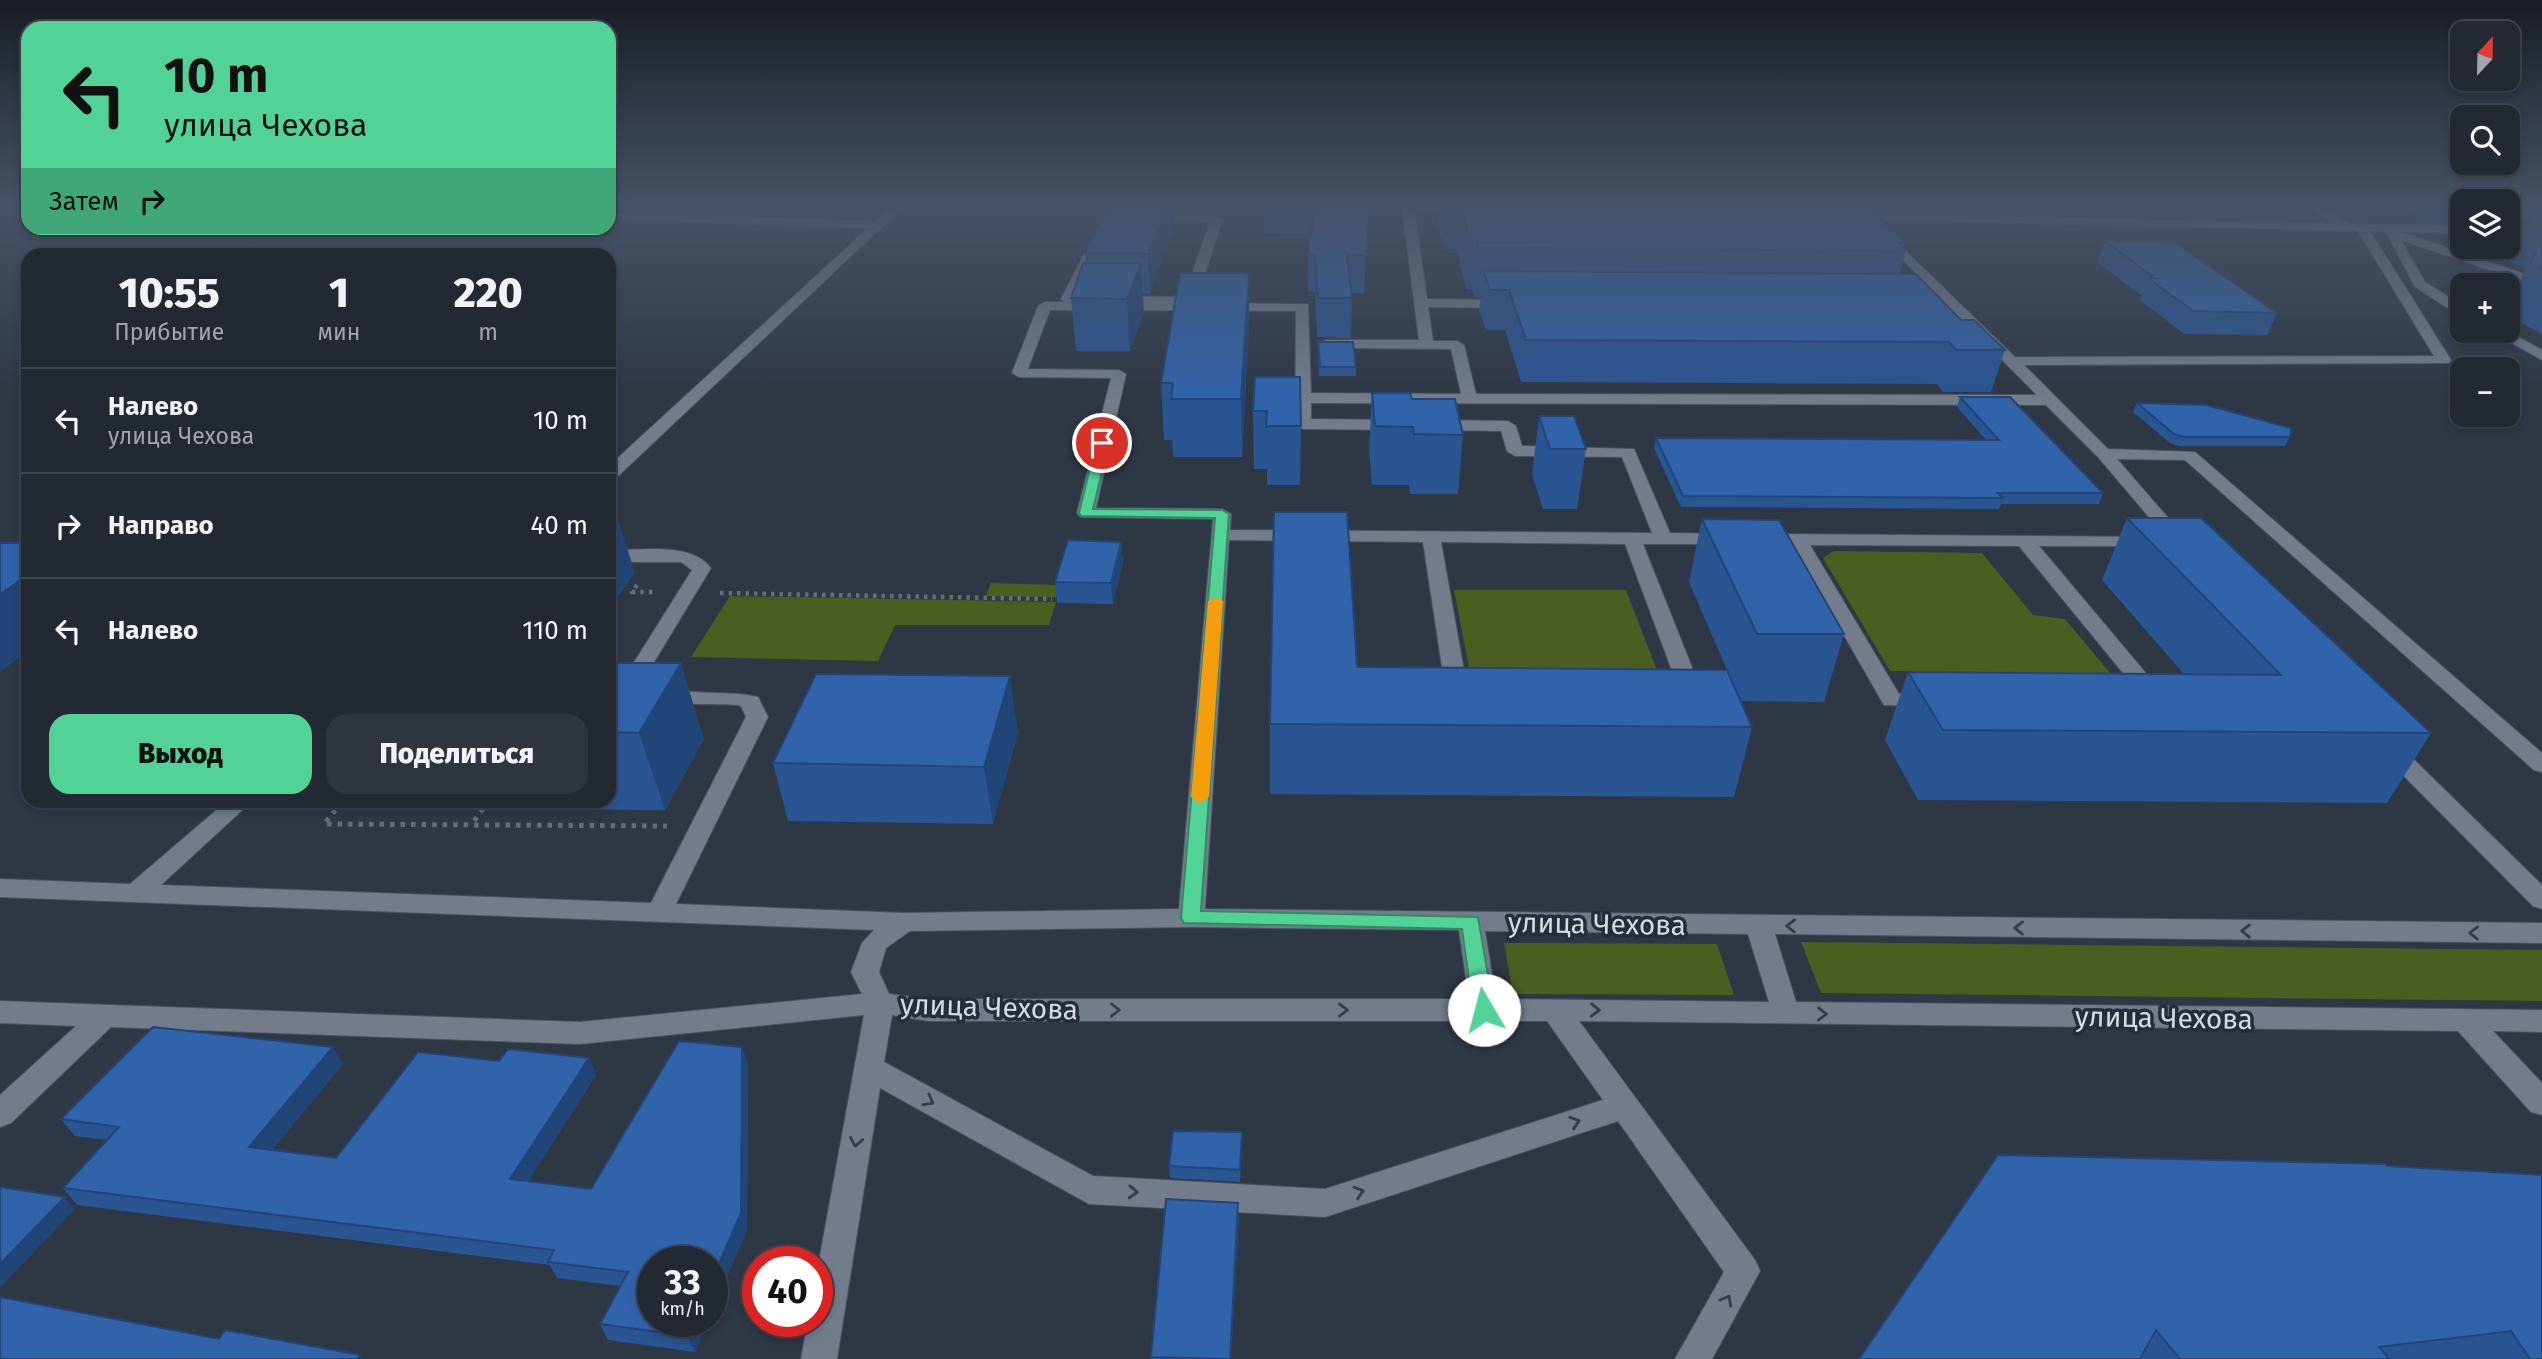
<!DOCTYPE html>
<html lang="ru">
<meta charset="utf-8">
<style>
:root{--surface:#222933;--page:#2e353f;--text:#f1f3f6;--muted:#a2a6ac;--line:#3f454e;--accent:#51d397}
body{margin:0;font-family:"Fira Sans",sans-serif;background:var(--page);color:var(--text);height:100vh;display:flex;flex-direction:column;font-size:26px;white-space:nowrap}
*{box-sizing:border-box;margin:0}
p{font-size:23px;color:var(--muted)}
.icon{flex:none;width:38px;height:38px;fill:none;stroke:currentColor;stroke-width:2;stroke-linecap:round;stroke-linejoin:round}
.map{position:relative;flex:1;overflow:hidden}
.panel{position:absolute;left:21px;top:248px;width:595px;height:560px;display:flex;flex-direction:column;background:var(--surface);border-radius:21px;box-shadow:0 4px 10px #0003,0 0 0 2px var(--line)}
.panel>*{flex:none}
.top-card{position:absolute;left:21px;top:21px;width:595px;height:214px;border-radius:21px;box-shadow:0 4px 10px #0003,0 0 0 2px var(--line);background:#51d397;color:#111;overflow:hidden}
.needle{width:46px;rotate:22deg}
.tools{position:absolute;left:2450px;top:21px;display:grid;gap:14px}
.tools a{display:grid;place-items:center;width:70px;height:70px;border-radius:14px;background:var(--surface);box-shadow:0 4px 10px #0003,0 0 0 2px var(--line);font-size:35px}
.speed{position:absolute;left:637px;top:1246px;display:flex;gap:14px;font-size:35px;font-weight:700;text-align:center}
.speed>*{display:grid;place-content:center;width:91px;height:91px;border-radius:50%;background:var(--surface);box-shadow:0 4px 10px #0003,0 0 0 2px var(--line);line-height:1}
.speed small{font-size:18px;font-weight:400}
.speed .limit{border:10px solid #d22;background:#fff;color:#111}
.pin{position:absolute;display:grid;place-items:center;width:60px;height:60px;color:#fff;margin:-30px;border:4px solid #fff;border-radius:50%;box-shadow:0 2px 7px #0007}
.me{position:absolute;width:77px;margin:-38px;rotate:352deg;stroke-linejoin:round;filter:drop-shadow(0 0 5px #0008)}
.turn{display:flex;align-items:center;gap:24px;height:147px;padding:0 28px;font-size:32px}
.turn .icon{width:91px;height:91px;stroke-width:2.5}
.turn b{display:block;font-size:49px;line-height:60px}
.then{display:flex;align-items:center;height:66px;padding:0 28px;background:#0003;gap:14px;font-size:26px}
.eta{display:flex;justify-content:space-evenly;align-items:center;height:119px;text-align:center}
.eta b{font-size:42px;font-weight:800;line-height:49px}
.primary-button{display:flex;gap:14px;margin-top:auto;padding:14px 28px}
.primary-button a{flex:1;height:80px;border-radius:21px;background:var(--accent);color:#111;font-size:28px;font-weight:800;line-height:80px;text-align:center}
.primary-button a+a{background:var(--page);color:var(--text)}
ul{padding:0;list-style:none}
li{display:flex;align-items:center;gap:21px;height:105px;padding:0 28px;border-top:2px solid var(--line)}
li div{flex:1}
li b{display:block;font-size:26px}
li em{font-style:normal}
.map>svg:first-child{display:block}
</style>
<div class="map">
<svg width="2542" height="1359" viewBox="0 0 2542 1359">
<rect width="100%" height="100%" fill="#2e3744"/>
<path fill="#4a5e20" d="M1834 551 1982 553 2033 615 2065 619 2111 674 1890 671 1823 558Z
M991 583 1060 585 1056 597 986 596Z
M1454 590H1626L1662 683H1472Z
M730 596 1056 602 1049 625H895L878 661 691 657Z
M1801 942 2542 950V1001L1821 993Z
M1504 943 1717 944 1734 995 1513 994Z"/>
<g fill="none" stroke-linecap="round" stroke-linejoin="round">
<defs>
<path id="minor" d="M889 208H902L615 479 609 480V466L868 228 609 219V213L875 221Z
M1402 208H1414L1427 299 1507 300 1514 304 1507 308 1428 307 1433 341H1457L1464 345 1476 394 2037 395 1880 237V231L1884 230 2015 357 2434 356 2358 231 1851 219 1845 216 1851 213 2335 224 2310 208H2324L2351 224 2462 227V234L2401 232 2542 280V288L2401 240 2425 282 2462 305V315L2457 314 2415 287 2386 232 2370 231 2451 360 2449 363 2024 365 2108 449 2195 452 2542 753V772L2534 770 2185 460 2117 459 2183 535 2186 539 2177 544 2171 543 2098 457 2046 405 1311 403V419L1399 420 1407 425 1399 430 1303 429 1295 424 1296 311 1050 310 1028 369 1119 370 1126 374 1096 508 1222 509 1231 514 1230 530 1652 533 1622 457 1515 456 1507 451 1501 431 1434 430 1426 425 1434 420 1508 421 1516 426 1522 446 1634 449 1670 533 1726 534 1735 539 1726 544H1643L1703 695 1692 701 1681 695 1625 544 1441 542 1468 693 1457 699 1446 693 1423 542 1229 540 1205 909 2542 923V943L1775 934 1796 1002 2542 1010V1032L2493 1031 2542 1083V1115L2531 1112 2458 1031 1579 1021 1755 1260 1760 1271 1712 1359H1675L1724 1272 1618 1121 1325 1217 1089 1204 880 1088 837 1359H801L808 1321H817V1272L864 1015 580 1044 111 1027 11 1123 0 1127V1095L76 1026 0 1023V1001L580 1022 862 994 851 972 862 943 874 930 0 897V879L130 884 226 802H251L161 885 651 903 746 717 741 706 737 705C704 702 637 713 628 672L692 570 681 562H609V550C640 551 690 541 711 568L648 672 651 681C675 698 727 689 758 697L768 717 676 904 905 913 1179 909 1213 519 1080 517 1077 513 1111 378 1019 377 1012 373 1038 306 1045 302H1065L1061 299 1103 217 1119 212 1217 216 1223 219 1199 292 1183 303 1308 304 1311 393 1461 394 1451 349 1326 348 1319 344 1326 340H1419ZM1120 218 1210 222 1186 290 1173 297 1076 295 1112 221ZM1191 927 1459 930 1469 999H928L889 994 879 972 886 948 910 931ZM1485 931 1748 934 1769 1002 1496 999ZM892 1015 928 1021H1547L1603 1100 1325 1189 1093 1176 884 1062Z
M1416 208H1467L1468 209 1462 212 1422 211Z
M2490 331H2507L2542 350V360Z
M1762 534 2152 537 2155 541 2152 545 2146 546H2039L2165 696 2154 702 2146 701 2019 546 1810 545 1899 694H1928L1939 700 1928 706 1884 705 1792 545 1756 543 1753 539 1756 535Z
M2389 741 2397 743 2542 885V909L2533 906 2381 753 2378 748 2381 743Z"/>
</defs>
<use href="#minor" stroke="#4b535e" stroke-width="2"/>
<path stroke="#656d79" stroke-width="4.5" stroke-dasharray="3.5 5" stroke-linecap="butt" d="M637 585 632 592H653
M720 593 1052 599"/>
<path stroke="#656d79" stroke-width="5" stroke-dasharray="4.5 6" stroke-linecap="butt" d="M342 802 324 824 667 826
M339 806 484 807 472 824"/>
<use href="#minor" fill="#727c8b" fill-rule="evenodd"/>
</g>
<path fill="#2a5593" d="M1107 208H1181L1179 212H1175V223L1150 294H1142L1144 313 1130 351H1076L1071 298 1086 263 1085 253Z
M1264 208H1369L1364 293H1352L1351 338 1317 337 1315 292 1308 291V254L1311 233V220L1309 234 1264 233Z
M1436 208H1881L1879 217 1905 243 1904 248 1906 251 1900 274 1961 320 2005 350 1991 392H1943L1937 384 1521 382 1505 330H1486L1479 310 1481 297H1475L1472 289H1466L1457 249H1444L1436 214Z
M2403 208H2462V225L2434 224Z
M2508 208H2542V334L2508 316V304L2526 269 2481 247H2508Z
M2105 241 2277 313 2267 335 2184 334 2140 300 2142 296 2097 262Z
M1249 324 1242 457H1173L1172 440H1164L1161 383Z
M1318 342 1356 367V376H1319Z
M1255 377 1301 426 1300 485H1267V469H1254L1253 411Z
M1372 393 1412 399 1463 435 1458 494H1410L1409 485H1372L1369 450Z
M1960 397 2103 493 2099 504H2001L1999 509 1681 507 1654 448 1656 438 1986 440 1957 407Z
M2137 403 2290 437 2285 446H2180L2170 443 2133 412Z
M1539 416 1586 449 1577 509H1543L1532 474Z
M2127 518 2431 733 2387 803 1918 800 1885 740 1908 672 2184 674 2102 580Z
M1702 519 1844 634 1824 702 1741 701 1752 727 1734 797 1270 794V724L1357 667 1727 670 1689 582Z
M1121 542 1123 562 1113 604 1057 603 1055 582Z
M609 663 704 739 665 810 512 809 510 802H455H609Z
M1018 732 993 824 788 821 773 763Z
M589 1058 596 1075 528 1181 591 1189 748 1064 747 1230 712 1311V1262L708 1321 695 1352 608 1340 600 1324 620 1286 557 1278 550 1265 77 1205 63 1188 107 1140 75 1136 61 1119 343 1064 272 1150 336 1158 499 1061Z
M1242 1132 1240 1182 1170 1178 1169 1166Z
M2387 1166 2542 1359H1859Z
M1239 1215 1231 1359H1151V1357Z"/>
<path fill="#224578" d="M1166 208H1175V223L1150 294 1148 254Z
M1309 208H1312L1311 220 1309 234Z
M1141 263 1144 313 1130 351 1127 299Z
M1249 273V324L1242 457 1241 399Z
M613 504 635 573 609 609V509Z
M1121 542 1123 562 1113 604 1111 583Z
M28 575V651L0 672V594Z
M681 663 704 739 665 810 639 733Z
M1010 676 1018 732 993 824 984 767Z
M333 1047 343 1064 261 1164 249 1147Z
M742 1047 748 1064 747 1230 712 1311V1279Z
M589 1058 596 1075 519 1196 510 1179Z
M1242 1132V1144L1240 1182V1170Z
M65 1197 75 1209 0 1288V1264Z
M1238 1203 1231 1359H1230Z
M694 1321H708L695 1352 687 1336Z"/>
<path fill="#3163ab" stroke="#224578" stroke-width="2" d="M1107 208H1166L1148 254 1085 253Z
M1313 208H1369L1366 255H1347L1352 298H1318L1315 254H1308L1313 221Z
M1461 208H1870L1905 243H1899L1906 251 1479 248 1476 240H1470Z
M2508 208H2542V229L2508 214Z
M2542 240V269L2530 263Z
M2105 241 2174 242 2277 313 2193 311 2148 278H2155Z
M1083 263H1141L1127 299 1071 298Z
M1483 271 1916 274 1961 320H1974L2005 350H1956L1949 342 1526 340 1509 290H1490Z
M1180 273H1249L1241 399H1171L1173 383H1161Z
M1318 342H1353L1356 367H1320Z
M1255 377H1300L1301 426H1266L1267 411H1253Z
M1372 393H1410L1412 399H1455L1463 435 1414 434 1413 427 1375 426Z
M1960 397H2010L2103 493H1998L2003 498 1683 496 1656 438 1999 440Z
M2137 403 2206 405 2291 428 2290 437H2184L2174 434Z
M1539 416H1574L1586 449H1550Z
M1274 512H1347L1357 667 1727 670 1752 727 1270 724Z
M2127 518H2201L2431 733 1943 730 1908 672 2281 675Z
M1702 519 1779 520 1844 634H1757Z
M1068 540 1121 542 1111 583 1055 582Z
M0 543H28V575L0 594Z
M609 663H681L639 733 609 732Z
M816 674 1010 676 984 767 773 763Z
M153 1027 333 1047 249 1147 336 1158 418 1052 499 1061 508 1049 589 1058 510 1179 591 1189 679 1041 742 1047 741 1213 712 1279V1262H653V1321H694L687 1336 600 1324 628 1272 548 1262 554 1250 63 1188 119 1127 61 1119Z
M1173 1131 1242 1132 1240 1170 1169 1166Z
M1998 1155 2385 1164 2387 1166 2542 1175V1359H2530L2511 1331 2379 1347 2389 1359H2180L2156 1330 2140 1359H1859Z
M0 1187 65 1197 0 1264Z
M1166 1199 1238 1203 1230 1359 1151 1357Z
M0 1297 219 1339 225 1330 360 1355 357 1359H0Z"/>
<defs><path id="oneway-chevron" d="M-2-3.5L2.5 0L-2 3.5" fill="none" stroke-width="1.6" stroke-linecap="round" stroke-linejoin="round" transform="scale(1.75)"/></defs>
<g stroke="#343d49">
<use href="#oneway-chevron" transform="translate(1791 926) rotate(-179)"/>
<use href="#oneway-chevron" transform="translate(2019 928) rotate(-179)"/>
<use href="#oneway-chevron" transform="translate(2246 931) rotate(-179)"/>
<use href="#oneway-chevron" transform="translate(2474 933) rotate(-179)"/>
<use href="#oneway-chevron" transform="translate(1115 1010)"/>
<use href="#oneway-chevron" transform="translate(1343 1010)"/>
<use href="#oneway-chevron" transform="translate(1595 1010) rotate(1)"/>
<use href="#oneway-chevron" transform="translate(1822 1014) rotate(1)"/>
<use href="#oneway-chevron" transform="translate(929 1101) rotate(29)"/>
<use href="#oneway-chevron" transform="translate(1575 1122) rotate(-18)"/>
<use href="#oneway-chevron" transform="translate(856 1142) rotate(100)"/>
<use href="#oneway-chevron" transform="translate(1133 1192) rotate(3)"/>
<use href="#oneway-chevron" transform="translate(1359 1192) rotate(-18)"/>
<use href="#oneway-chevron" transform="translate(1727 1300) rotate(-60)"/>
</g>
<linearGradient id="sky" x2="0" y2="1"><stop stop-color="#191e25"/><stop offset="0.52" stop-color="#465367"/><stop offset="1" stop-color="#465367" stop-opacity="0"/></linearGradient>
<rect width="2542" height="398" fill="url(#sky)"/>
<path fill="#51d397" stroke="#358962" stroke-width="2" d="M1102 440 1109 443 1093 509 1222 510 1229 514 1201 911 1478 917 1494 1010 1491 1016H1476L1473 1010 1462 929 1184 923 1181 918 1215 518 1081 516 1079 513 1096 443Z"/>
<path fill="#f59e0b" d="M1216 597 1223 601 1209 797 1200 803 1191 797 1208 601Z"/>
<g text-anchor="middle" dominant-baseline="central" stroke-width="7" stroke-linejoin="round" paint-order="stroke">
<g font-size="28" fill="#d5dbe3" stroke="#242d39">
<text transform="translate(1597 924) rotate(1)">улица Чехова</text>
<text transform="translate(989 1007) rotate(2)">улица Чехова</text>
<text transform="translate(2164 1018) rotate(1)">улица Чехова</text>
</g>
</g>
</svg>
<div class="tools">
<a><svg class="needle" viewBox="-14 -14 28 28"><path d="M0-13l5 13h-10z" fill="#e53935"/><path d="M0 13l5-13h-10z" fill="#a2a6ac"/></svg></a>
<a><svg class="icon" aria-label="search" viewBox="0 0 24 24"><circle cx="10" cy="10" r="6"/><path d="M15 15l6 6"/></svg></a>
<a><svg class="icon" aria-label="layers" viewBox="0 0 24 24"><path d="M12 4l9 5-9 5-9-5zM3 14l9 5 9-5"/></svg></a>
<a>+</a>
<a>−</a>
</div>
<div class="speed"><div>33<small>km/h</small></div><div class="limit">40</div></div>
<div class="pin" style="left:1102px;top:443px;background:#d93025"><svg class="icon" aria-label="arrive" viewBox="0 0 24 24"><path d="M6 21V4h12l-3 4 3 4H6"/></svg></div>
<svg class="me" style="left:1484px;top:1010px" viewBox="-20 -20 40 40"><circle r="19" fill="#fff"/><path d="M0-13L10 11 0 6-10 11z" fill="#51d397"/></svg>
<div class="top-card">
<div class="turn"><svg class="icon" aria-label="left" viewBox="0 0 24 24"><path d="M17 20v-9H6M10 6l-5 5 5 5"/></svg><div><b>10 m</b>улица Чехова</div></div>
<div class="then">Затем<svg class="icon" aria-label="right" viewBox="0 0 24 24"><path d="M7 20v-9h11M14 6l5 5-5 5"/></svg></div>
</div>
<section class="panel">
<div class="eta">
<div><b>10:55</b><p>Прибытие</p></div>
<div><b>1</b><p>мин</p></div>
<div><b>220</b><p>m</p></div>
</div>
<ul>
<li><svg class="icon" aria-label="left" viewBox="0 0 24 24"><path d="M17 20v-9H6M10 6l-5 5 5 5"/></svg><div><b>Налево</b><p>улица Чехова</p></div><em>10 m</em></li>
<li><svg class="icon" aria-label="right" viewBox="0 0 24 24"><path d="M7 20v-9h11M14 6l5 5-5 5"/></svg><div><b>Направо</b></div><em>40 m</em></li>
<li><svg class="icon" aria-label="left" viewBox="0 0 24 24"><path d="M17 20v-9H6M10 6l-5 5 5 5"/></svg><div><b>Налево</b></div><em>110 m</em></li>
</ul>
<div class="primary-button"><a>Выход</a><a>Поделиться</a></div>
</section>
</div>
